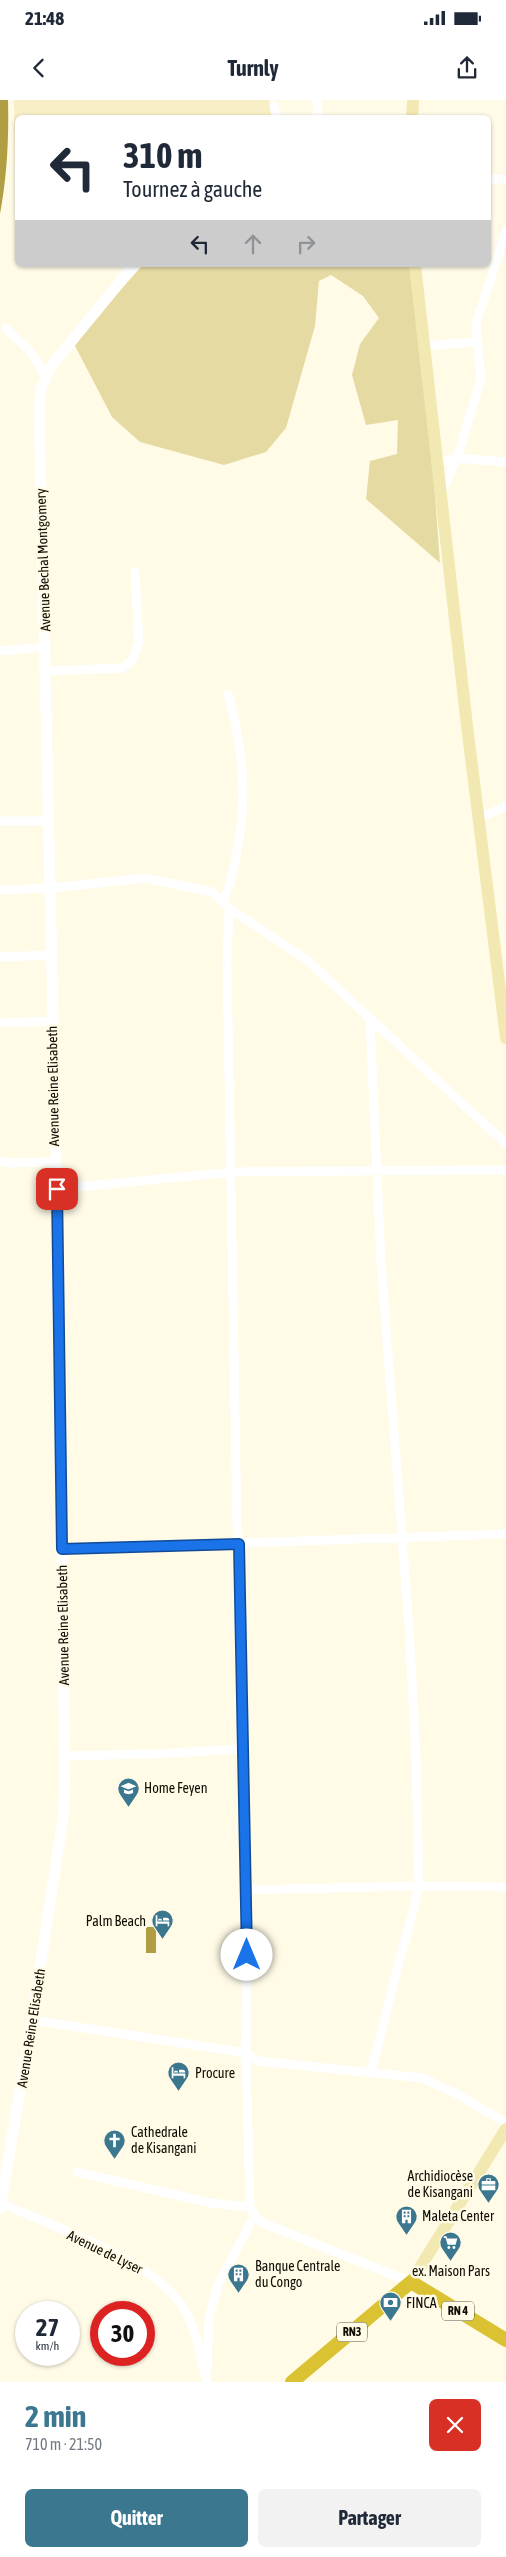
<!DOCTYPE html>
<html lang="fr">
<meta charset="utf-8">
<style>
:root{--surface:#fff;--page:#f2f2f3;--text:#1f2937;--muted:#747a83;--accent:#3c7790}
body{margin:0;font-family:"Asap Condensed",sans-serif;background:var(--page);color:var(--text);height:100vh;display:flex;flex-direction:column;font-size:19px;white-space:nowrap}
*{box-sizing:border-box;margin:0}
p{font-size:16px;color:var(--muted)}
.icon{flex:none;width:28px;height:28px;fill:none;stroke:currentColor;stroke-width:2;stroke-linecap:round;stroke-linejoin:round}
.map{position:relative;height:2282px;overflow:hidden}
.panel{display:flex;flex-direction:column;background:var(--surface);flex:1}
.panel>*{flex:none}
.top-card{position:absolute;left:15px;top:15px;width:476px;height:152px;border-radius:8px;box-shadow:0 1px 4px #0004;background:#fff;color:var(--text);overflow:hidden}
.speed{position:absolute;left:15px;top:2201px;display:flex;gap:10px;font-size:25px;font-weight:700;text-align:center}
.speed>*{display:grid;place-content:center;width:65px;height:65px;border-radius:50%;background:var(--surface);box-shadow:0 1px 4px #0004;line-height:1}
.speed small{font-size:12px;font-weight:400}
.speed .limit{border:8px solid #d22;background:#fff;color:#111}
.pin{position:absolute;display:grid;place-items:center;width:42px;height:42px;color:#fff;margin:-21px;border-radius:10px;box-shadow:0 2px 8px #0006}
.me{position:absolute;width:55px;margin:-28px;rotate:0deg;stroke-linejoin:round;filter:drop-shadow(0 0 4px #0008)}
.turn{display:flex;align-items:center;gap:18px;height:105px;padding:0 25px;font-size:22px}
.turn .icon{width:65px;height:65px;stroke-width:2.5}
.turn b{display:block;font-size:35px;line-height:42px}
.lanes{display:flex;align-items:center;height:48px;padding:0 25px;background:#0003;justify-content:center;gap:25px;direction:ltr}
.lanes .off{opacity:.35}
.round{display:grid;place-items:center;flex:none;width:52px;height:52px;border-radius:8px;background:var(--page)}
.summary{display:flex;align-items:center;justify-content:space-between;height:85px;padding:0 25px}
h1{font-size:30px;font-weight:700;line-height:38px;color:var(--accent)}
.button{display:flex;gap:10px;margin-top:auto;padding:10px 25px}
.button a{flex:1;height:58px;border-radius:8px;background:var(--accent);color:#fff;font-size:20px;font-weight:700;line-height:58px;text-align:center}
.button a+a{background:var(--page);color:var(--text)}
.status{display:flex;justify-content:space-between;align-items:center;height:35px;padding:0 25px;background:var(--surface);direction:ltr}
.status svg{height:14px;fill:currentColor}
header{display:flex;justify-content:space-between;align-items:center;height:65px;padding:0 25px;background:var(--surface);font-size:22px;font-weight:700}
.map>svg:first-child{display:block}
</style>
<div class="status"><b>21:48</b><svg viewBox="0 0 49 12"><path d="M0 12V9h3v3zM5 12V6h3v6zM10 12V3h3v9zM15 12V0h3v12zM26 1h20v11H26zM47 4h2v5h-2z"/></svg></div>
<header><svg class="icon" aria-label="back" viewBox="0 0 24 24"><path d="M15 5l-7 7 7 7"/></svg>Turnly<svg class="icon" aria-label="share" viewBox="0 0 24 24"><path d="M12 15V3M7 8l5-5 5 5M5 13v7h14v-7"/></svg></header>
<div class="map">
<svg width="506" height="2282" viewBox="0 0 506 2282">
<rect width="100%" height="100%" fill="#fffbe7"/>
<path fill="#f8efc6" d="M14 0H269L272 17 18 18 17 65 15 64Z"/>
<path fill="#e6daa3" d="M143 165H418L440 463 366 399 370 361 397 354 398 320 366 325 352 275 360 244 379 218 363 196 331 175 319 181 315 226 286 328 266 352 224 365 140 342 112 317 73 242Z"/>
<path fill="#b19d42" d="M0 0H8C9 39 7 76 0 114Z
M146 1827H156V1853H146Z"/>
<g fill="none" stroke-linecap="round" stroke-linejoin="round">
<path stroke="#fff" stroke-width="9" d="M317 0 318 18
M274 6 277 18
M489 79H506
M6 228 30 251 45 275
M424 246 476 242
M436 363 457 358 506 362
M442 391 457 358 481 279 476 224 506 131
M0 551 46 547
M46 571 122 568 132 561 139 541 135 472
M478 719 506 706
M0 721H48
M0 790 51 788 145 778 212 792 229 808 307 860 506 1044
M224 801C248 730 249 667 228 594
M229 808 227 863 241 1649 247 1790 246 1953 250 2107 256 2118 263 2123 411 2182
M0 857 51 855
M370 921 381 1162 409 1527 416 1657 419 1786 371 1972
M0 923 52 921
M0 1061 8 1063 55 1062
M57 1089 232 1072 506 1070
M62 1449 506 1434
M65 1656 153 1654 241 1649
M247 1790 419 1786 506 1787
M32 1920 246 1953 258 1961 422 1978 457 1994 506 2023
M77 2072 211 2103 250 2107
M1 2103C50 2125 158 2162 184 2209 197 2231 201 2258 207 2282
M207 2271 209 2218 218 2185 251 2122 256 2118"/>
<path stroke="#fff" stroke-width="11" d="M0 2108 32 1920 63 1718 65 1686 57 1089 39 308 41 289 51 266 134 165"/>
<path stroke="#f1e8b2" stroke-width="12" d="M412 18 413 0
M415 165 467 626 506 938
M411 2182 506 2029"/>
<path stroke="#dac233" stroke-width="14" d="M292 2282 411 2182 506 2240"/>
</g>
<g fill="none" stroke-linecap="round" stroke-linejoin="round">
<defs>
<path id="route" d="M57 1089 62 1449 239 1444 247 1855"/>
</defs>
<use href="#route" stroke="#114b97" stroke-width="12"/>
<use href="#route" stroke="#1a73e8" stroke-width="9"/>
</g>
<defs>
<symbol id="school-pin" viewBox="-11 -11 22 30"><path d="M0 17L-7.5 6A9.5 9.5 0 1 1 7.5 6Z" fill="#3c7790" stroke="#fffbe7"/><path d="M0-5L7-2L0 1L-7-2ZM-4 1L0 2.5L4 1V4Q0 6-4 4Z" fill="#fff"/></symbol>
<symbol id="hotel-pin" viewBox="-11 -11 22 30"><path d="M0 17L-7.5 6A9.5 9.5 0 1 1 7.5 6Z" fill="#3c7790" stroke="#fffbe7"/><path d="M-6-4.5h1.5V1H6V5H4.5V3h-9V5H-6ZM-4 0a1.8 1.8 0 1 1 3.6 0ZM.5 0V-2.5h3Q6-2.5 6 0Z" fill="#fff"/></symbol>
<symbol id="church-pin" viewBox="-11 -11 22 30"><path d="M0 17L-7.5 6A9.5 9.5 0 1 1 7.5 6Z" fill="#3c7790" stroke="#fffbe7"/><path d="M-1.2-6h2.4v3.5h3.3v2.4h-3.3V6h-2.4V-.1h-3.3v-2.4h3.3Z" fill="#fff"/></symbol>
<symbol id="office-pin" viewBox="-11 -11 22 30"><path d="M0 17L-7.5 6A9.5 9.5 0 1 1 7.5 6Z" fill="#3c7790" stroke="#fffbe7"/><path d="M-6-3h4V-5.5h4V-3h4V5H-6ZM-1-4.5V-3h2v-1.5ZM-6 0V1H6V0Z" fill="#fff"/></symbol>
<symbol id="building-pin" viewBox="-11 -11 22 30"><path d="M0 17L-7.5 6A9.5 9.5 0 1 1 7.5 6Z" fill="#3c7790" stroke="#fffbe7"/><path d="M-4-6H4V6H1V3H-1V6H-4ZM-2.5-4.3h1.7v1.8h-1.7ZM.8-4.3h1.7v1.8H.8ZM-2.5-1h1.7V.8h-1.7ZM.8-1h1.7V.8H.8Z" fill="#fff"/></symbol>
<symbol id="supermarket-pin" viewBox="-11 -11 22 30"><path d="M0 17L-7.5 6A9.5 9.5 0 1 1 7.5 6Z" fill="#3c7790" stroke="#fffbe7"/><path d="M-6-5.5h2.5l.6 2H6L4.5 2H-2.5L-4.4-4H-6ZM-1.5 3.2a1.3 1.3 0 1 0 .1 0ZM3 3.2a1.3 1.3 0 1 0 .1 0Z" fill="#fff"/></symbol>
<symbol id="bank-pin" viewBox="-11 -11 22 30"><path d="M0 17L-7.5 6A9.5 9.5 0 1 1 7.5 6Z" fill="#3c7790" stroke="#fffbe7"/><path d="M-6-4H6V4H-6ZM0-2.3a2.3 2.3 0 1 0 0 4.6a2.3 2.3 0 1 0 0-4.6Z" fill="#fff"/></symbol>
</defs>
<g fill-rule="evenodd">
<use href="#school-pin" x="116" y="1676" width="25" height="34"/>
<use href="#hotel-pin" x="150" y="1808" width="25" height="34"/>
<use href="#hotel-pin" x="166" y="1960" width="25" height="34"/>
<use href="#church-pin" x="102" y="2028" width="25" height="34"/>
<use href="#office-pin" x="476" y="2072" width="25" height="34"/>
<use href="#building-pin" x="394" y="2104" width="25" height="34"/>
<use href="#supermarket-pin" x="438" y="2130" width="25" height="34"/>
<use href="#building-pin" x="226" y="2162" width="25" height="34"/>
<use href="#bank-pin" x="378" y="2190" width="25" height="34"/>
</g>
<g text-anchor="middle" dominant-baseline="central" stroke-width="5" stroke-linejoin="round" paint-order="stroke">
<g fill="#fffbe7" stroke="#585448" stroke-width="1">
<rect x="442" y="2201.5" width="32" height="19" rx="4"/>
<rect x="337" y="2222.5" width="30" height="19" rx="4"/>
</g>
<g font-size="12" font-weight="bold" fill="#100d04">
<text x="458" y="2211">RN 4</text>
<text x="352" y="2232">RN3</text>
</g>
<g font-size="14" fill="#100d04" stroke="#fffbe7">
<text transform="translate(43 460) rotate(-92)">Avenue Bechal Montgomery</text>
<text transform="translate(53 986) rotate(-91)">Avenue Reine Elisabeth</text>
<text transform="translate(63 1525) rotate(-91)">Avenue Reine Elisabeth</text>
<text transform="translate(31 1928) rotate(-81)">Avenue Reine Elisabeth</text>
<text transform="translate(105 2152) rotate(26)">Avenue de Lyser</text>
</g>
<g font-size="14" fill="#100d04" stroke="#fffbe7" text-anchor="start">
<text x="144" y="1688">Home Feyen</text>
<text x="146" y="1821" text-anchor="end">Palm Beach</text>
<text x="195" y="1973">Procure</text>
<text x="131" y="2032">Cathedrale<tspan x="131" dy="16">de Kisangani</tspan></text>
<text x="473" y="2076" text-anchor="end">Archidiocèse<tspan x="473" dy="16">de Kisangani</tspan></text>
<text x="422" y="2116">Maleta Center</text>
<text x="255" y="2166">Banque Centrale<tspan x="255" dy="16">du Congo</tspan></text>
<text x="451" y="2171" text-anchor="middle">ex. Maison Pars</text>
<text x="406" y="2203">FINCA</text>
</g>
</g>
</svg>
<div class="speed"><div>27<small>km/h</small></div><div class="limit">30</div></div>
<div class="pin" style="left:57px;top:1089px;background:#d93025"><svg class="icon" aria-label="arrive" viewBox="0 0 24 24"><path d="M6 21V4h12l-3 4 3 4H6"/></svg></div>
<svg class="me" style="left:247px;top:1855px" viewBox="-20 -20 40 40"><circle r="19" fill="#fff"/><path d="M0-13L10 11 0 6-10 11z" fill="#1a73e8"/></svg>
<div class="top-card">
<div class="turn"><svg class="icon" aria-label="left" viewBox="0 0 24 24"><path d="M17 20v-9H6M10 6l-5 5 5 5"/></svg><div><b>310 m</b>Tournez à gauche</div></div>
<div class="lanes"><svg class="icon" aria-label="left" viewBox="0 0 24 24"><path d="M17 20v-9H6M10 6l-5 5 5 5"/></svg><svg class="icon off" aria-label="ahead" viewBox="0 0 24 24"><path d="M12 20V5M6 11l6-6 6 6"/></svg><svg class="icon off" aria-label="right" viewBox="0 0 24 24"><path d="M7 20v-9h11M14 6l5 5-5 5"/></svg></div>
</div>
</div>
<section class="panel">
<div class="summary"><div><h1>2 min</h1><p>710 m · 21:50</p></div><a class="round" style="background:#d93025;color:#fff"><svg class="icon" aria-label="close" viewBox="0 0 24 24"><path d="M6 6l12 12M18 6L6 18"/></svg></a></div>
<div class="button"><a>Quitter</a><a>Partager</a></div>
</section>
